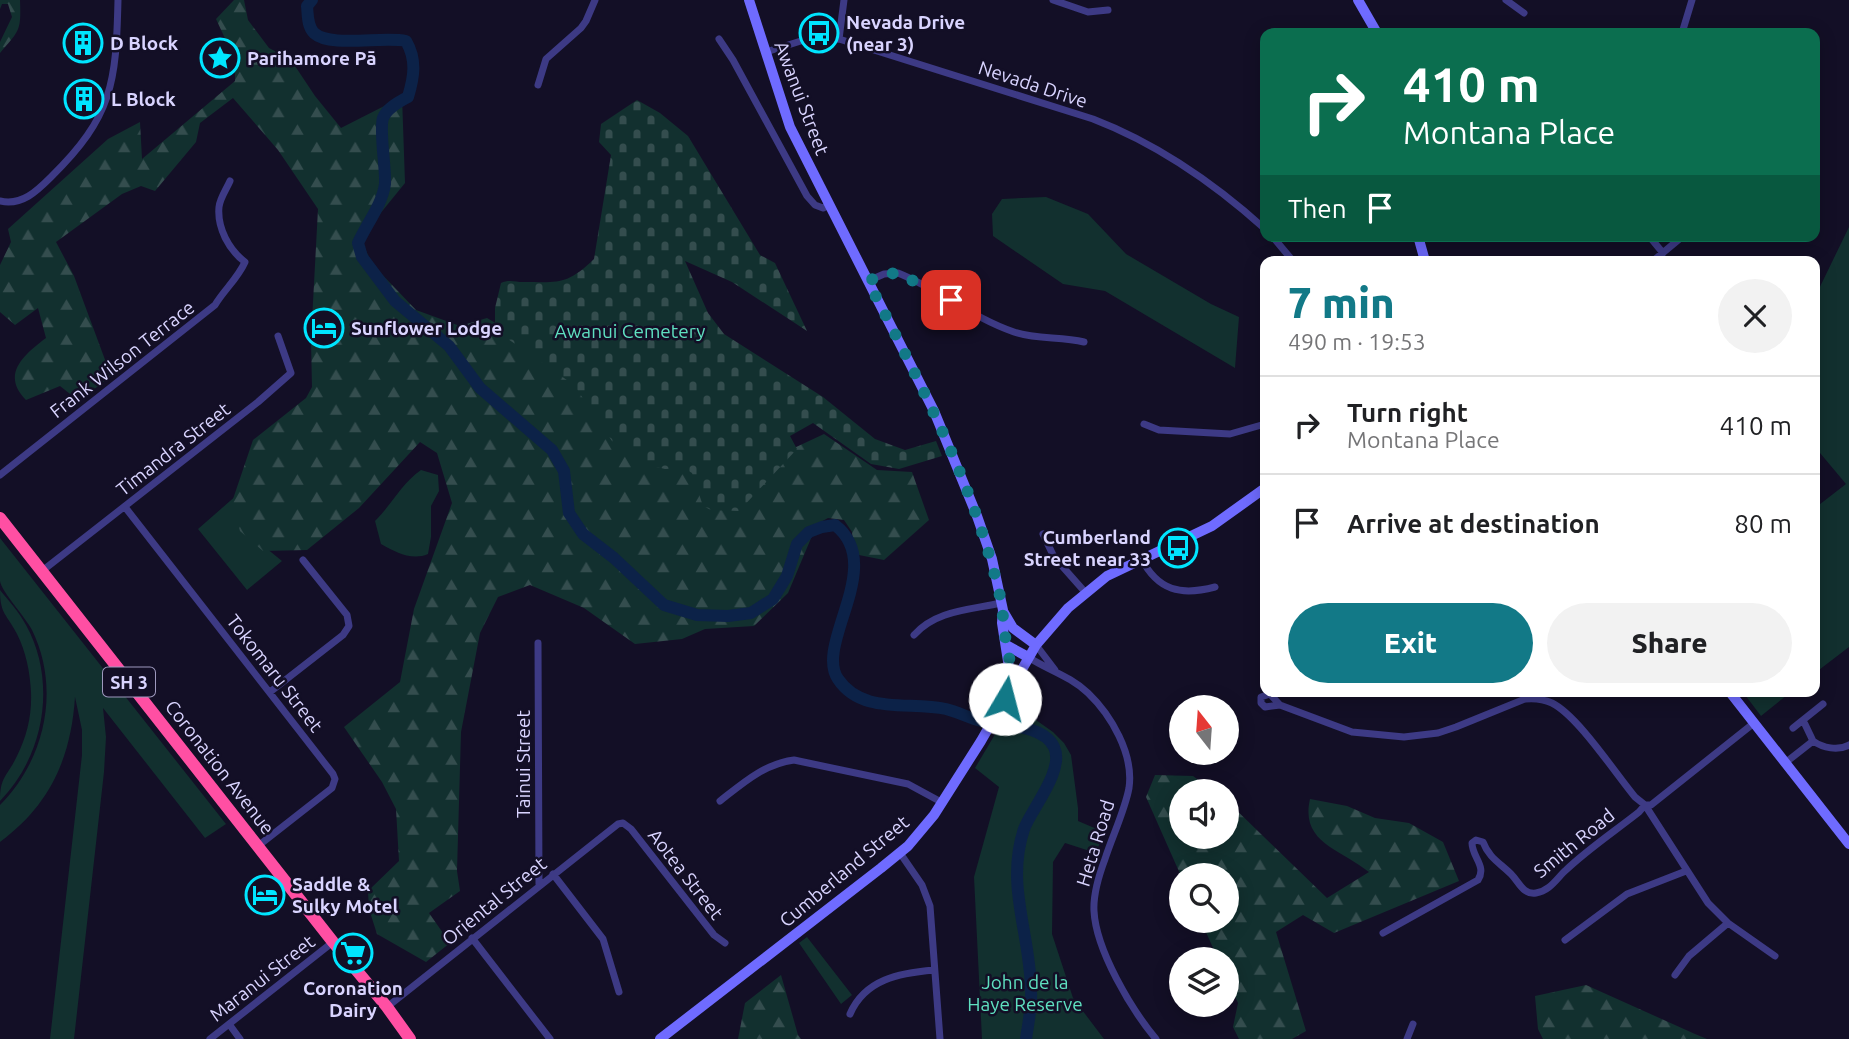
<!DOCTYPE html>
<meta charset="utf-8">
<style>
:root{--surface:#fff;--page:#f2f2f2;--text:#202124;--muted:#757577;--line:#e0e0e0;--accent:#127987}
body{margin:0;font-family:Ubuntu,sans-serif;background:var(--page);color:var(--text);height:100vh;display:flex;flex-direction:column;font-size:26px;white-space:nowrap}
*{box-sizing:border-box;margin:0}
p{font-size:23px;color:var(--muted)}
.icon{flex:none;width:38px;height:38px;fill:none;stroke:currentColor;stroke-width:2;stroke-linecap:round;stroke-linejoin:round}
.map{position:relative;flex:1;overflow:hidden}
.panel{position:absolute;left:1260px;top:256px;width:560px;height:441px;display:flex;flex-direction:column;background:var(--surface);border-radius:14px;box-shadow:0 4px 18px #0003}
.panel>*{flex:none}
.hud{position:absolute;left:1260px;top:28px;width:560px;height:214px;border-radius:14px;box-shadow:0 4px 18px #0003;background:#0b6e4f;color:#fff;overflow:hidden}
.needle{width:46px;rotate:343deg}
.controls{position:absolute;left:1169px;top:695px;display:grid;gap:14px}
.controls a{display:grid;place-items:center;width:70px;height:70px;border-radius:50%;background:var(--surface);box-shadow:0 4px 18px #0003;font-size:35px}
.pin{position:absolute;display:grid;place-items:center;width:60px;height:60px;color:#fff;margin:-30px;border-radius:14px;box-shadow:0 4px 10px #0006}
.me{position:absolute;width:77px;margin:-38px;rotate:8deg;stroke-linejoin:round;filter:drop-shadow(0 0 5px #0008)}
.turn{display:flex;align-items:center;gap:24px;height:147px;padding:0 28px;font-size:32px}
.turn .icon{width:91px;height:91px;stroke-width:2.5}
.turn b{display:block;font-size:49px;line-height:60px}
.then{display:flex;align-items:center;height:66px;padding:0 28px;background:#0003;gap:14px;font-size:26px}
.round{display:grid;place-items:center;flex:none;width:74px;height:74px;border-radius:37px;background:var(--page)}
.overview{display:flex;align-items:center;justify-content:space-between;height:119px;padding:0 28px}
h1{font-size:42px;font-weight:800;line-height:52px;color:var(--accent)}
.primary-button{display:flex;gap:14px;margin-top:auto;padding:14px 28px}
.primary-button a{flex:1;height:80px;border-radius:42px;background:var(--accent);color:#fff;font-size:28px;font-weight:800;line-height:80px;text-align:center}
.primary-button a+a{background:var(--page);color:var(--text)}
ul{padding:0;list-style:none}
li{display:flex;align-items:center;gap:21px;height:98px;padding:0 28px;border-top:2px solid var(--line)}
li div{flex:1}
li b{display:block;font-size:26px}
li em{font-style:normal}
.map>svg:first-child{display:block}
</style>
<div class="map">
<svg width="1849" height="1039" viewBox="0 0 1849 1039">
<defs>
<pattern id="forest-firs" width="22" height="20" patternUnits="userSpaceOnUse" patternTransform="scale(1.75)"><rect width="22" height="20" fill="#12302f"/><path d="M5 1l3.5 6h-7zM16 11l3.5 6h-7z" fill="#344d4e"/></pattern>
<pattern id="cemetery-stones" width="16" height="16" patternUnits="userSpaceOnUse" patternTransform="scale(1.75)"><rect width="16" height="16" fill="#12302f"/><path d="M2 7V4a2 2 0 0 1 4 0v3zM10 15v-3a2 2 0 0 1 4 0v3z" fill="#344d4e"/></pattern>
</defs>
<rect width="100%" height="100%" fill="#130f26"/>
<path fill="#12302f" d="M1046 197 1088 214 1126 254 1211 304 1239 317 1235 368 1105 291 1063 284 993 236 992 214 1002 199Z
M1849 227V647L1815 673V508L1846 484 1815 447V297Z
M421 470 438 475 439 491 431 506V537L428 554C412 561 395 552 381 544L375 521C393 503 401 484 421 470Z
M238 494 255 539 282 561 247 590 198 529Z
M0 538 226 824 205 838 103 708 106 737 104 772 74 1039H50L82 755V730L75 697C71 758 50 805 0 842V805C45 760 61 689 32 630 26 618 1 591 0 581 0 567 0 552 0 538Z
M0 590C9 601 19 612 26 625 57 681 45 755 0 801 0 776 7 777 17 756 27 736 32 715 31 692 30 672 26 652 17 634 7 614 0 615 0 590Z
M1742 691H1792L1761 716Z
M1013 704 1053 732 1064 743 1071 755 1078 808V821L1104 832 1096 853 1065 843 1053 862 1052 934 1073 998 1104 1039H982L974 877 999 787 975 768Z
M807 937 852 995 841 1004 799 943Z"/>
<path fill="url(#forest-firs)" d="M0 0H20C21 31 20 30 0 53V42L12 17 8 4H2L0 9Z
M234 0H244L248 20 269 48 291 60 315 96 341 128 402 97 405 183 366 231 363 244 372 264 416 310 460 326 487 318 561 362 779 455 824 434 877 470 912 472 929 520 884 560 854 554 852 532 844 520 828 518 817 524 788 593 754 626 705 629 682 639 635 644 584 608 530 585 498 597 480 633 461 732 457 871 460 891 429 913 450 943 426 962 377 934 369 909 368 891 399 861 396 809 382 782 344 727 400 682 414 609 452 503 437 453 420 442 359 508 307 550 263 551 240 531 232 502 253 440 306 398 312 387 311 340 318 209 278 150 233 98 200 123 196 142 155 191 141 186 122 194 56 242 74 276 111 376 79 401 60 386 26 400C0 374 25 354 46 338L38 308 15 325 0 312V265L11 242 8 229 108 139 140 122 142 159 235 81V60L216 19Z
M1155 775 1193 776 1213 791H1181V836H1227V801L1327 898 1369 872C1341 849 1300 843 1310 799L1347 806 1375 818 1409 823 1443 842 1459 881 1334 933 1303 915 1276 932 1306 1031 1292 1039H1239L1233 1027 1238 1003 1227 978V959H1218L1201 921 1227 920V875L1181 876 1146 797Z
M781 975 798 1035 801 1039H738L745 1003Z
M1586 985 1695 1034 1707 1039H1543L1538 1029 1535 996Z"/>
<path fill="url(#cemetery-stones)" d="M637 100 660 113 688 136 760 255 775 263 807 331 732 282 685 261 708 313 724 334 823 397 875 439 905 450 936 441 942 456 899 469 871 464 813 423 790 436 797 449 739 511 711 510 703 506 692 473 684 468 665 469 653 466 612 441 574 385 495 330V308L501 283C509 279 515 282 523 282 558 282 566 286 594 259L611 155 599 142 601 124Z"/>
<g fill="none" stroke-linecap="round" stroke-linejoin="round">
<path stroke="#0c2248" stroke-width="12" d="M312 0 307 6C308 15 307 26 314 33 330 48 383 36 406 41 417 60 414 77 408 97 399 102 387 108 383 118 379 130 386 168 385 184 382 205 367 223 358 243L362 257 395 301 449 346 480 388 552 450 564 471 569 513 583 534 614 558 664 605 697 615 728 616 751 613 773 599 787 576 797 544 809 532 822 527 835 525C887 565 814 644 838 679 862 715 910 701 946 709 958 712 969 718 981 721 1002 726 1043 724 1054 747 1065 770 1032 808 1024 829 1005 886 1031 935 1031 992 1032 1007 1028 1024 1026 1039"/>
<path stroke="#3d3a85" stroke-width="7" d="M1053 0 1088 12 1108 10
M1506 0 1524 13
M1682 33 1692 0
M719 39 733 60 807 196 815 205 823 208 829 205
M839 39 844 0
M766 52 804 40 839 39 1093 119C1158 144 1214 183 1265 229
M538 85 546 59 581 28 586 21 595 0
M0 201C22 206 37 191 51 177 113 116 116 83 118 0
M1272 236 1293 261
M1649 236 1663 253
M1653 261 1683 236
M868 281 884 274 898 273C938 289 973 318 1014 332 1037 340 1061 336 1084 342
M1144 424 1159 430 1230 434 1265 424
M0 475 215 305C224 290 238 278 245 262 229 250 217 228 219 207 220 198 226 190 230 181
M125 507 333 774 335 779 332 788 258 846
M1043 534 1054 557 1085 592
M1141 558C1158 591 1181 596 1215 587
M42 571 258 402 291 373 278 336
M914 635C936 610 970 610 1001 603
M538 643 539 884
M1036 645 1055 670
M1028 657C1048 670 1070 676 1088 693 1111 715 1134 754 1129 788 1125 810 1112 837 1105 859 1099 875 1093 893 1094 911 1096 950 1131 1009 1156 1039
M270 692 343 635 349 626 347 615 303 560
M1280 705 1270 694 1261 697V703L1265 707 1280 705 1352 732 1404 737 1438 733 1456 727 1525 699C1534 698 1543 699 1552 703 1578 716 1615 773 1635 797L1645 805 1708 903 1728 923 1775 956
M1803 720 1813 741
M1793 728 1823 704
M1785 763 1813 741C1823 748 1838 751 1849 745
M720 801C743 783 764 764 794 760L908 784 943 803
M900 853 922 885 930 906 940 1039
M553 874 603 939 619 992
M1383 933 1478 880C1487 866 1472 857 1472 843L1476 840 1483 842C1489 858 1500 863 1511 874 1519 882 1523 895 1536 893 1550 891 1557 878 1566 870 1588 849 1615 831 1639 812L1645 805H1651L1754 723
M472 938 550 1039
M1565 940 1627 894 1686 871
M1675 975 1689 956 1728 923
M387 1007 618 824 623 823 631 829 714 935 725 943
M850 1014C865 979 900 973 934 970
M229 1024 240 1039
M210 1039 333 942
M1407 1039 1413 1024"/>
<path stroke="#6f6bff" stroke-width="10" d="M749 0 790 127 934 411 977 516 992 559 1003 610 1002 623 1012 687
M1358 0 1377 33
M1418 236 1425 261
M1003 611 1013 628 1036 645
M1006 645 1028 657
M1729 691 1849 844
M660 1039 881 868 908 846 934 815 981 741 1036 645 1068 608 1107 576 1212 526 1265 488"/>
<path stroke="#ff4fa3" stroke-width="12" d="M0 518 333 942 387 1007 410 1039"/>
</g>
<g fill="none" stroke-linecap="round" stroke-linejoin="round">
<path stroke="#127987" stroke-width="12" stroke-dasharray="0 21.6" d="M951 300 898 273 884 274 868 281C922 387 979 493 1003 610 1001 640 1020 673 1005 699"/>
</g>
<defs>
<symbol id="bus-ring" viewBox="-11 -11 22 22"><circle r="9.5" fill="#130f26" stroke="#00e5ff" stroke-width="1.5"/><path d="M-5-6H5V4H4V6H2V4H-2V6H-4V4H-5ZM-3.5-4V0h7V-4ZM-3.5 1.2v1.5H-2V1.2ZM2 1.2v1.5H3.5V1.2Z" fill="#00e5ff"/></symbol>
<symbol id="building-ring" viewBox="-11 -11 22 22"><circle r="9.5" fill="#130f26" stroke="#00e5ff" stroke-width="1.5"/><path d="M-4-6H4V6H1V3H-1V6H-4ZM-2.5-4.3h1.7v1.8h-1.7ZM.8-4.3h1.7v1.8H.8ZM-2.5-1h1.7V.8h-1.7ZM.8-1h1.7V.8H.8Z" fill="#00e5ff"/></symbol>
<symbol id="sight-ring" viewBox="-11 -11 22 22"><circle r="9.5" fill="#130f26" stroke="#00e5ff" stroke-width="1.5"/><path d="M0-6L1.8-2.2L6-1.7L2.9 1.2L3.7 5.4L0 3.3L-3.7 5.4L-2.9 1.2L-6-1.7L-1.8-2.2Z" fill="#00e5ff"/></symbol>
<symbol id="hotel-ring" viewBox="-11 -11 22 22"><circle r="9.5" fill="#130f26" stroke="#00e5ff" stroke-width="1.5"/><path d="M-6-4.5h1.5V1H6V5H4.5V3h-9V5H-6ZM-4 0a1.8 1.8 0 1 1 3.6 0ZM.5 0V-2.5h3Q6-2.5 6 0Z" fill="#00e5ff"/></symbol>
<symbol id="supermarket-ring" viewBox="-11 -11 22 22"><circle r="9.5" fill="#130f26" stroke="#00e5ff" stroke-width="1.5"/><path d="M-6-5.5h2.5l.6 2H6L4.5 2H-2.5L-4.4-4H-6ZM-1.5 3.2a1.3 1.3 0 1 0 .1 0ZM3 3.2a1.3 1.3 0 1 0 .1 0Z" fill="#00e5ff"/></symbol>
</defs>
<g fill-rule="evenodd">
<use href="#bus-ring" x="797" y="11" width="44" height="44"/>
<use href="#building-ring" x="61" y="21" width="44" height="44"/>
<use href="#sight-ring" x="198" y="36" width="44" height="44"/>
<use href="#building-ring" x="62" y="77" width="44" height="44"/>
<use href="#hotel-ring" x="302" y="306" width="44" height="44"/>
<use href="#bus-ring" x="1156" y="526" width="44" height="44"/>
<use href="#hotel-ring" x="243" y="873" width="44" height="44"/>
<use href="#supermarket-ring" x="331" y="931" width="44" height="44"/>
</g>
<g text-anchor="middle" dominant-baseline="central" stroke-width="5" stroke-linejoin="round" paint-order="stroke">
<rect fill="#130f26" stroke="#9e99be" stroke-width="2" x="103" y="667.5" width="52" height="29" rx="5"/>
<g font-size="18" font-weight="bold" fill="#d9d4ff">
<text x="129" y="682">SH 3</text>
</g>
<g font-size="19" font-weight="bold" fill="#d9d4ff" stroke="#130f26" text-anchor="start">
<text x="846" y="22">Nevada Drive<tspan x="846" dy="22">(near 3)</tspan></text>
<text x="110" y="43">D Block</text>
<text x="247" y="58">Parihamore Pā</text>
<text x="111" y="99">L Block</text>
<text x="351" y="328">Sunflower Lodge</text>
<text x="1151" y="537" text-anchor="end">Cumberland<tspan x="1151" dy="22">Street near 33</tspan></text>
<text x="292" y="884">Saddle &amp;<tspan x="292" dy="22">Sulky Motel</tspan></text>
<text x="353" y="988" text-anchor="middle">Coronation<tspan x="353" dy="22">Dairy</tspan></text>
</g>
<g font-size="19" fill="#d9d4ff" stroke="#130f26">
<text transform="translate(1033 84) rotate(18)">Nevada Drive</text>
<text transform="translate(802 98) rotate(69)">Awanui Street</text>
<text transform="translate(122 359) rotate(-38)">Frank Wilson Terrace</text>
<text transform="translate(173 449) rotate(-38)">Timandra Street</text>
<text transform="translate(275 673) rotate(52)">Tokomaru Street</text>
<text transform="translate(523 764) rotate(-90)">Tainui Street</text>
<text transform="translate(220 767) rotate(52)">Coronation Avenue</text>
<text transform="translate(1095 843) rotate(-73)">Heta Road</text>
<text transform="translate(1574 843) rotate(-39)">Smith Road</text>
<text transform="translate(844 871) rotate(-40)">Cumberland Street</text>
<text transform="translate(686 874) rotate(52)">Aotea Street</text>
<text transform="translate(494 901) rotate(-39)">Oriental Street</text>
<text transform="translate(262 978) rotate(-38)">Maranui Street</text>
</g>
<g font-size="19" fill="#5fe0c0" stroke="#130f26">
<text x="630" y="331">Awanui Cemetery</text>
<text x="1025" y="982">John de la<tspan x="1025" dy="22">Haye Reserve</tspan></text>
</g>
</g>
</svg>
<div class="controls">
<a><svg class="needle" viewBox="-14 -14 28 28"><path d="M0-13l5 13h-10z" fill="#e53935"/><path d="M0 13l5-13h-10z" fill="#757577"/></svg></a>
<a><svg class="icon" aria-label="sound" viewBox="0 0 24 24"><path d="M4 9h4l5-4v14l-5-4H4zM17 9q2 3 0 6"/></svg></a>
<a><svg class="icon" aria-label="search" viewBox="0 0 24 24"><circle cx="10" cy="10" r="6"/><path d="M15 15l6 6"/></svg></a>
<a><svg class="icon" aria-label="layers" viewBox="0 0 24 24"><path d="M12 4l9 5-9 5-9-5zM3 14l9 5 9-5"/></svg></a>
</div>
<div class="pin" style="left:951px;top:300px;background:#d93025"><svg class="icon" aria-label="arrive" viewBox="0 0 24 24"><path d="M6 21V4h12l-3 4 3 4H6"/></svg></div>
<svg class="me" style="left:1005px;top:699px" viewBox="-20 -20 40 40"><circle r="19" fill="#fff"/><path d="M0-13L10 11 0 6-10 11z" fill="#127987"/></svg>
<div class="hud">
<div class="turn"><svg class="icon" aria-label="right" viewBox="0 0 24 24"><path d="M7 20v-9h11M14 6l5 5-5 5"/></svg><div><b>410 m</b>Montana Place</div></div>
<div class="then">Then<svg class="icon" aria-label="arrive" viewBox="0 0 24 24"><path d="M6 21V4h12l-3 4 3 4H6"/></svg></div>
</div>
<section class="panel">
<div class="overview"><div><h1>7 min</h1><p>490 m · 19:53</p></div><a class="round"><svg class="icon" aria-label="close" viewBox="0 0 24 24"><path d="M6 6l12 12M18 6L6 18"/></svg></a></div>
<ul>
<li><svg class="icon" aria-label="right" viewBox="0 0 24 24"><path d="M7 20v-9h11M14 6l5 5-5 5"/></svg><div><b>Turn right</b><p>Montana Place</p></div><em>410 m</em></li>
<li><svg class="icon" aria-label="arrive" viewBox="0 0 24 24"><path d="M6 21V4h12l-3 4 3 4H6"/></svg><div><b>Arrive at destination</b></div><em>80 m</em></li>
</ul>
<div class="primary-button"><a>Exit</a><a>Share</a></div>
</section>
</div>
